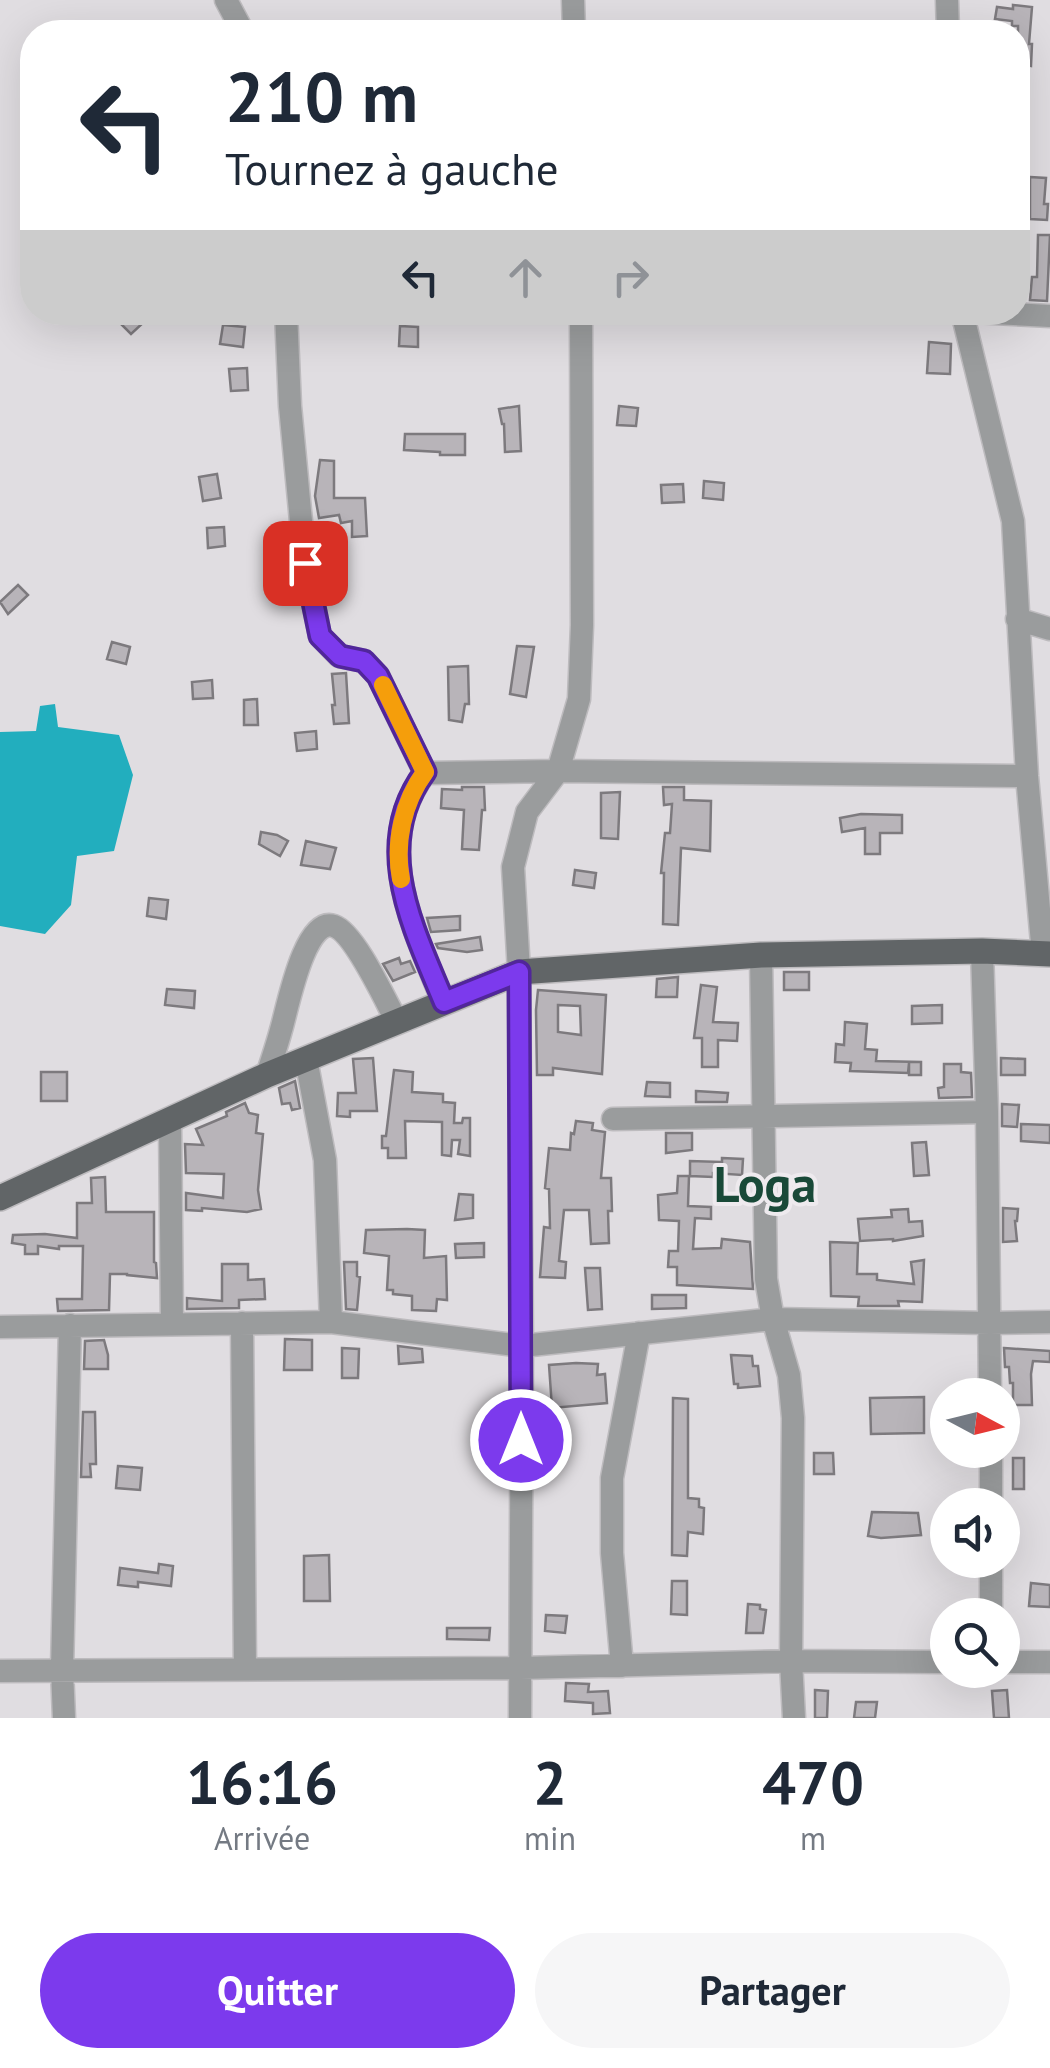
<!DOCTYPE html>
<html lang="fr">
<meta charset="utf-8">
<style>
:root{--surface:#fff;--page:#f6f6f7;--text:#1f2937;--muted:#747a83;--accent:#7c3aed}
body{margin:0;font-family:"PT Sans",sans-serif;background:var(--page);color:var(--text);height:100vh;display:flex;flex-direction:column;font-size:38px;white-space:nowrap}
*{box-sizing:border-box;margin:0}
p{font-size:32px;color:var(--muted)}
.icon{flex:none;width:55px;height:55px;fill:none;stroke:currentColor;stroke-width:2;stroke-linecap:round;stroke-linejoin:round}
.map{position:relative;height:1718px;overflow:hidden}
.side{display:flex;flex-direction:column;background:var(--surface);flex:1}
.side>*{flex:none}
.banner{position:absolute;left:20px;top:20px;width:1010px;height:305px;border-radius:40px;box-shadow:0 10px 40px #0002;background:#fff;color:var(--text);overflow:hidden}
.needle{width:65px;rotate:97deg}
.tools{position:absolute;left:930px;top:1378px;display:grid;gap:20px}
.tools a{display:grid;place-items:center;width:90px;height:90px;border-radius:50%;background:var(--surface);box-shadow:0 10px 40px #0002;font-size:50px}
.pin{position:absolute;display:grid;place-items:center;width:85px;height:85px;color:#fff;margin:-42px;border-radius:20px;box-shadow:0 5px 15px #0006}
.me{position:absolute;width:110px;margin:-55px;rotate:0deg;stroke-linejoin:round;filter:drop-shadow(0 0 8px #0008)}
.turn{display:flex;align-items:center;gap:35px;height:210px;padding:0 40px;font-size:45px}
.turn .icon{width:130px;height:130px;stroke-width:2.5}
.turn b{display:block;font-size:70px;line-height:85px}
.lanes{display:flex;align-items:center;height:95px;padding:0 40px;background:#0003;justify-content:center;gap:50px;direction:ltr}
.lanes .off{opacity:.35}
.eta{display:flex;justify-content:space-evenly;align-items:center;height:170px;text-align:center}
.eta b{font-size:60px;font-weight:700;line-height:70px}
.action{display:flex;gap:20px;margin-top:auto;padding:20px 40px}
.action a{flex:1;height:115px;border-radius:60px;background:var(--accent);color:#fff;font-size:40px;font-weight:700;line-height:115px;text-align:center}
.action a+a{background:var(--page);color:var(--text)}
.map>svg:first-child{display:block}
</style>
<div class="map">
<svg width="1050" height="1718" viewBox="0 0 1050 1718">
<rect width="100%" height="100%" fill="#e0dde1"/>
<path fill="#22aebe" d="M55 704 58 727 119 735 133 775 114 851 77 856 71 905 45 934 0 926V732L36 731 40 706Z"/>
<path fill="#b8b4b9" stroke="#7d7a7e" stroke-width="2.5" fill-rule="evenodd" d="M1013 5 1032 7 1029 44H1032L1031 66 1027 65 1026 77 1018 76V26H1012V21L995 19 997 7 1013 9Z
M1030 177 1046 178 1044 204H1048L1047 220 1030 219Z
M1038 235H1050L1047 301 1030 300 1032 277H1037Z
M123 312H135L144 322 131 334 116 319Z
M223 325 245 327 243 347 220 344Z
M400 326 418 327V347L399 346Z
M929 342 951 344 950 374 927 373Z
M247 368 248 390 231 391 229 369Z
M519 406 521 451 505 452 504 424H502L499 409Z
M619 406 638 408 636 426 617 425Z
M405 434H465V455H440V452L404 450Z
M320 460 334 461V498H365L367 536 352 537V521L341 523 339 515 319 518 315 496Z
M217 474 221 498 203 501 199 477Z
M704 481 724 483 723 500 703 498Z
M683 484 684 502 662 503 661 485Z
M224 527 225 546 208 548 207 528Z
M18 585 28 595 8 614 0 602Z
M112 642 130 647 126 664 107 659Z
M517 646 534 647 526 697 510 694Z
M468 666 469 704H465L462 722 449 720 448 667Z
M346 673 349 723 334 724 332 705H335L332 674Z
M212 680 213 698 193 699 192 682Z
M257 699 258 725H244V700Z
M316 731 317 749 297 751 295 733Z
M462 787H484L485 810H482L479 850 462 849 464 810 441 808 442 789 462 790Z
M663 787H684V800L711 801 710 851 681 848 678 925 663 924 664 873H661L665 833H670L672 804 664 805Z
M620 792 618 839 601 838V793Z
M861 814 902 815V833H880V854H865V828L842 832 840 818Z
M261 832 277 835 288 841 280 856 259 844Z
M306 841 336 848 330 869 301 865Z
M575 870 596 873 594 888 573 885Z
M149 898 168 900 166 919 147 916Z
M460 916V930L431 932 427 918Z
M480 937 482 950 467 952 438 948 436 944Z
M399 958 401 964 410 961 415 972 393 981 383 964Z
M784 972H809V990H784Z
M678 977 677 997H656L657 979Z
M701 985 717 987 713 1022 738 1023 737 1041 718 1040V1067H702V1038H694Z
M167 989 195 991 194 1008 165 1005Z
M538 990 606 995 602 1074 553 1068V1075H537L536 1010ZM558 1005 580 1006 581 1035 558 1032Z
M942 1005V1023L912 1024V1006Z
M845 1022 867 1024 865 1049 877 1050 876 1061 921 1062V1075H909V1063L908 1073 850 1071 851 1063 835 1062 836 1044 844 1045Z
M373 1058 377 1111H350V1117L337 1116 338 1093H356L353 1059Z
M1001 1058 1025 1059V1075H1001Z
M944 1064H961V1072L971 1073 972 1097 939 1098 938 1088 944 1087Z
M394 1070 413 1072 412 1092 443 1094V1102L455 1103 454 1123H462L463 1118H470V1156L458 1154 460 1140H452L451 1156 442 1155V1122L405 1121 406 1158H388V1148H382V1136H386Z
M41 1072H67V1101H41Z
M295 1081 300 1108 292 1110 290 1103 282 1104 279 1088Z
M647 1082 670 1083V1097L645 1096Z
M696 1091 728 1093 727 1102H696Z
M245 1103 249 1113 258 1115 256 1133 263 1134 258 1190 261 1209 247 1212 202 1208V1211L186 1210V1193L223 1198 224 1174 186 1173 185 1144 203 1145 196 1129 227 1116 226 1112Z
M1002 1104 1019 1105 1017 1127 1002 1126Z
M576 1121 593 1123 592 1130 605 1132 601 1178H611L612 1211H608L609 1243 591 1244 589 1210H564L559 1261 566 1262 565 1278 540 1277 544 1227 550 1228 549 1189 545 1188 549 1148 570 1150 571 1133 574 1134Z
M1021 1124 1050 1125V1143L1021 1141Z
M666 1133H692V1150L666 1153Z
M926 1142 929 1175 914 1176 912 1143Z
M722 1158 743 1159 742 1175 713 1173V1177L690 1176V1161L722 1162Z
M678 1176H689L688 1206 711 1207V1219L695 1218 693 1249 721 1248 722 1239 750 1242 753 1289 677 1285V1267H668L669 1251H678L679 1221 659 1220 658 1195 677 1193Z
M105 1177 106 1212H154V1262L156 1263 157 1278 127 1275V1274H110L109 1310 58 1311 57 1299H82L83 1246H59V1249L38 1246V1254H25V1245L12 1243 13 1235 45 1234 77 1238V1203H92L91 1178Z
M459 1194 473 1195V1218L455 1220Z
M1003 1208 1018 1209 1017 1221H1015L1017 1241 1003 1242Z
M908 1209 909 1222 922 1221 923 1236 893 1241V1239L860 1241 858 1219 892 1217 891 1210Z
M407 1229 425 1230 424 1258 446 1256 447 1300 437 1299 436 1311 412 1310V1296L393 1294V1290H387L389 1256 364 1253 366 1230Z
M830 1242 858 1243 857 1274H877V1280L914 1284 911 1262 924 1260 922 1302 898 1301 899 1306H858L859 1297 831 1296Z
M484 1243V1257L456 1258 455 1244Z
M344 1262H357V1276L360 1277 357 1310 346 1309Z
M222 1264H248V1280L264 1279 265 1299 239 1300V1308L187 1309V1298L222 1301Z
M585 1268H600L602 1309 588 1310Z
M652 1295H686V1308L652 1309Z
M285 1339 312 1340V1370H284Z
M104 1340 108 1355V1369H84L85 1341Z
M398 1346 422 1349 423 1362 399 1364Z
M342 1348 359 1349 358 1378H342Z
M1004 1348 1050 1351V1362L1033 1361 1031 1374 1032 1405H1013V1383H1010L1009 1367H1005Z
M731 1355 752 1356 753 1366H758L760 1386 738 1388V1384H734Z
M576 1363 598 1364 597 1375 605 1374 607 1403 552 1408 549 1365Z
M924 1397V1433L871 1434 870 1398Z
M673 1398 688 1399V1498L699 1499V1507L704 1508 703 1534 688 1532 687 1556 672 1555Z
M83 1412H95L96 1464H90L91 1477H81Z
M814 1453H833L834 1474H814Z
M1013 1458H1024V1489H1013Z
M118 1466 142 1468 140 1490 116 1488Z
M872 1512 918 1513 921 1535 881 1538 868 1536Z
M329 1555 330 1601H304V1556Z
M159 1564 173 1566 171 1586 138 1582V1587L118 1585 120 1568 158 1573Z
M672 1581H687V1615L671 1614Z
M1031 1583 1050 1585V1607L1029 1606Z
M748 1604 760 1605V1609L766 1610 763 1633H746Z
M546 1615 567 1616 565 1633 545 1631Z
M447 1628H490L489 1640 447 1639Z
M566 1683 589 1684 588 1692 608 1691 610 1713 593 1714V1703L565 1701Z
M815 1690 828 1691 827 1718H815Z
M1007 1690 1009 1718H994L992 1691Z
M856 1702H877L875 1718H854Z"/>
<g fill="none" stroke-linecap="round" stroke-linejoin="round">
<defs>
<path id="minor" d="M226 0 243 32
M573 0 574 32
M947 0 948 32
M286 312 290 406 305 563 320 636 339 656 364 661 378 676 425 773
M962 312 1013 521 1027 776 1043 954
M975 312 1050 316
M1017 619 1050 629
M982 951 987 1112 990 1395
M761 955 766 1279 773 1319 789 1375 793 1418 791 1661 794 1718
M443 1002C414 928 370 846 425 773L558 771 1027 776
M306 1059 325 1160 331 1322
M267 1075C272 1060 277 1045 281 1030 287 1011 304 916 334 926 355 933 386 1002 397 1022
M613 1119 987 1112
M170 1120 172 1324
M242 1323 245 1669
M0 1327 331 1322 522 1346 773 1319 990 1323 1050 1322
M991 1450V1505
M991 1560V1615
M1002 1662H1050
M622 1666 612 1553V1478L639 1333
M0 1671 521 1668 791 1661 948 1662
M64 1718 62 1670 70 1325
M520 1718 522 1346 519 972 513 867 527 812 558 771 579 699 582 625 581 312"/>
<path id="major" d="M0 1198 267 1075 519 972 761 955 982 951 1050 954"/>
</defs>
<use href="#minor" stroke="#bdbbbe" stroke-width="25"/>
<use href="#major" stroke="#bdbbbe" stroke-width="28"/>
<use href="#minor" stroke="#9a9c9d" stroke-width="22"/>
<use href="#major" stroke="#616567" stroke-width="25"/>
</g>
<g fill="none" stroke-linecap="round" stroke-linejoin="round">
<defs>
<path id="route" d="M305 563 320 636 340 656 364 661 378 676 425 772C370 846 414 929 444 1002L519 972 521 1440"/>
</defs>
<use href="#route" stroke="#51269a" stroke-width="25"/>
<use href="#route" stroke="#7c3aed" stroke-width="18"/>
<path stroke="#f59e0b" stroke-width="18" d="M383 685 425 772C403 802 394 843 401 879"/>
</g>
<g text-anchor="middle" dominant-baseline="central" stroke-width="8" stroke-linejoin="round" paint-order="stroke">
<g font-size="50" font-weight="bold" fill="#194938" stroke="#eeeaee">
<text x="765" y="1183">Loga</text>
</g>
</g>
</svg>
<div class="tools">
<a><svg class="needle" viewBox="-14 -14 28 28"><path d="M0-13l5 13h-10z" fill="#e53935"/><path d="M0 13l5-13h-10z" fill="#747a83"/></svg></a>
<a><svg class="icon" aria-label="sound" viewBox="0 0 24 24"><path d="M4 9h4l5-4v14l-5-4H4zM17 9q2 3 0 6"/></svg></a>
<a><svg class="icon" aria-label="search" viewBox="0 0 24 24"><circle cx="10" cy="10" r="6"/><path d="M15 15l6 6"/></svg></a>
</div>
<div class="pin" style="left:305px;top:563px;background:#d93025"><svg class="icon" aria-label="arrive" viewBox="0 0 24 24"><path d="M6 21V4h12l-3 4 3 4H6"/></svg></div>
<svg class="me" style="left:521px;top:1440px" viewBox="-20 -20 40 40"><circle r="17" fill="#7c3aed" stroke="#fff" stroke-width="3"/><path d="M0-11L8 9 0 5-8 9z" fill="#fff"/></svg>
<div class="banner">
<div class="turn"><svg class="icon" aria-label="left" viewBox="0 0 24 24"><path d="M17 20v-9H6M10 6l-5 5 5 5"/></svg><div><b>210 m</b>Tournez à gauche</div></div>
<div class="lanes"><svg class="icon" aria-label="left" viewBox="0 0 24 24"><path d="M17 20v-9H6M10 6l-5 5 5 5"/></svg><svg class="icon off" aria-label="ahead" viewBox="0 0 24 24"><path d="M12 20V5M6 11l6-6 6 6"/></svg><svg class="icon off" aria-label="right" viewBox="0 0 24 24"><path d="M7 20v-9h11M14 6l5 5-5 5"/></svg></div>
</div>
</div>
<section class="side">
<div class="eta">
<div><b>16:16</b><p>Arrivée</p></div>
<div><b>2</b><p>min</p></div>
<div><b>470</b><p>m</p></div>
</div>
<div class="action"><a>Quitter</a><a>Partager</a></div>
</section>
